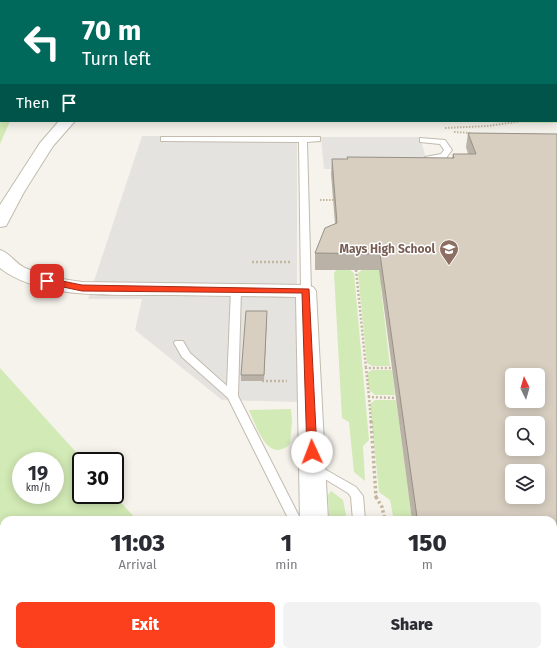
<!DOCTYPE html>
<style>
:root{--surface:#fff;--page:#f2f2f3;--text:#2b2b33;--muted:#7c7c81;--accent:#fc3f1d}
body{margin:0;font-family:"Fira Sans",sans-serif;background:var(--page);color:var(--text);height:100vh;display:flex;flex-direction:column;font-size:15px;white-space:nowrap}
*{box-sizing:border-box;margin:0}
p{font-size:13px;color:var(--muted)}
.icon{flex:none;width:22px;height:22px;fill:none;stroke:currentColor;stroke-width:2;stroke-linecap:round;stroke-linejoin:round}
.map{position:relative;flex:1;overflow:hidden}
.details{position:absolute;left:0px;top:516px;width:557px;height:140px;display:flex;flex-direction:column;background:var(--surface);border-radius:12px 12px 0 0;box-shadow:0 2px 10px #0003}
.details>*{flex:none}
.hud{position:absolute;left:0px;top:0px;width:557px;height:122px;box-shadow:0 2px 10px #0003;background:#00695c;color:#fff;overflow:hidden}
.needle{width:26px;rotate:355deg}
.tools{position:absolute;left:505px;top:368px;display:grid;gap:8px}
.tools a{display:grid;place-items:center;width:40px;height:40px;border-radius:6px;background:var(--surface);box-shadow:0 2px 10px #0003;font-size:20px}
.speed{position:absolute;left:12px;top:452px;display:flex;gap:8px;font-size:20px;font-weight:700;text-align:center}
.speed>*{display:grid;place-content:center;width:52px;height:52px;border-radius:50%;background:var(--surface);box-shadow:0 2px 10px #0003;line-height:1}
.speed small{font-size:10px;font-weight:400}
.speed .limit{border:2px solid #111;border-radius:6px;background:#fff;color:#111}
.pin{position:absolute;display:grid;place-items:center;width:34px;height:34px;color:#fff;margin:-17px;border-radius:8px;box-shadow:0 2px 6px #0006}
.me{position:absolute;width:44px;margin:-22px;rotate:358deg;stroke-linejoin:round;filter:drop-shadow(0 0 3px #0008)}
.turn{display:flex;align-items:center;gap:14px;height:84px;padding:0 16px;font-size:18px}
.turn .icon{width:52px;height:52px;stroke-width:2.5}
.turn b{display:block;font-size:28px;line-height:34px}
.then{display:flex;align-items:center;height:38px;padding:0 16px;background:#0003;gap:8px;font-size:15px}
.eta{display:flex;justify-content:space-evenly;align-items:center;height:68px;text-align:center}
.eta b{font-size:24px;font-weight:800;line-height:28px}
.cta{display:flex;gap:8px;margin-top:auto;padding:8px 16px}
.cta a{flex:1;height:46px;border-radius:6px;background:var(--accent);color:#fff;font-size:16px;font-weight:800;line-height:46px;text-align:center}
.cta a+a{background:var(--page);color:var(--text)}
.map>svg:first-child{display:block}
</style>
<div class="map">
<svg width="557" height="656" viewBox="0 0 557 656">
<rect width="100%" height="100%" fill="#f6f3ec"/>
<path fill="#d2eab5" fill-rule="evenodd" d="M0 0H192L1 1V121H10L0 144Z
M556 59 557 123 318 121H556Z
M336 270H350L354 273 369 440 363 446 365 481 354 472 349 422 342 418 334 273Z
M362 270H382L381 289 390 366H372L367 363 358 273Z
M0 368 84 461H81V495H114L137 520H4V652H255L259 656H0ZM21 461H55V495H21Z
M372 370H392L395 395H375L369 390 367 373Z
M375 400H396L412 520H401L399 517 393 516 390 500 379 492 370 404Z
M291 409 292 421 290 444C268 465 256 425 249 410Z
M331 491 343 500 347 520H329L328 495Z
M408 652H445L446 656H408Z"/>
<path fill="#e5e3e0" d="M142 136 297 137V402L222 400 135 330 142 299H88Z
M321 137H420L429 169H324Z"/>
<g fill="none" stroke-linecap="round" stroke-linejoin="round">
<path fill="#a9d4f2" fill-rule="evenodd" d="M438 0H443L444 1H439Z
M0 6H1V8H0Z
M556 40H557V42H556Z"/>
<defs>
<path id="lane" d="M287 0H296L286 1Z
M556 53H557V57H556Z
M161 137H320V141L307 142 311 291 309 293H303L301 291 299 142 164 141H161Z
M420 138 445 140 452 150 446 158 425 161V157L441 154 444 150 440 144 420 142Z
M236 287 241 290 238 396 301 520H289L228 398 182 357 174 343 175 341H183L190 353 227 386 231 290Z
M314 463 356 487 363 496 365 520H353L351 497 348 493 310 470 308 467 310 464Z"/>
<path id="street" d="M185 0H195V1H185Z
M59 121H75L53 146 24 192 6 226 0 227V205L40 143Z
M0 250C10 253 15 263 25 268 43 276 62 279 82 282L306 285 313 287 316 291 328 520H300L296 297C255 296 213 296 171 295 121 294 42 301 0 268Z
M349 652H382L384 656H351Z"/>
</defs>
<use href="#lane" stroke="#c2bbae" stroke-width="2"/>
<use href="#street" stroke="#c2bbae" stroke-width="2"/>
<path stroke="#c4b79f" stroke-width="2" stroke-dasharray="1.5 1.5" stroke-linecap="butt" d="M445 128 488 126 522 121
M454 132 471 133
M320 200H333"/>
<path stroke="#c4b79f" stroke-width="2.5" stroke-dasharray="2 2" stroke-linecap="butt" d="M252 262H290
M356 270 366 368
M262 381H287
M369 397 366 368H392
M371 422 369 397 396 398"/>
<path stroke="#c4b79f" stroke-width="3.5" stroke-dasharray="2.5 2.5" stroke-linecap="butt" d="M371 421 376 497 375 496
M376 497 382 507 385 520
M396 652 398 656"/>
<use href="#lane" fill="#fff" fill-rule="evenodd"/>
<use href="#street" fill="#fff" fill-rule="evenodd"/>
</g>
<path fill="#bab2a6" d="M468 133 557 134V656H446L445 652H553V520H412L379 270H315V253L335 224 331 174 332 159H347V157L452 158 453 154H468L466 147Z
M267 317 264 381H241V375Z"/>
<path fill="#d8cfc1" stroke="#979187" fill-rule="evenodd" d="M468 133 557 134V656H453L452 652H553V520H432V518L417 517 380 254 315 253 325 228 337 223 332 159H348L347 157 454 158 453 154H476ZM512 375H538V401H512ZM512 423H538V449H512ZM512 471H538V497H512Z
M246 311H267L264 375H241Z"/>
<path fill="#fc3f1d" stroke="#a42913" d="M47 278 82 285 309 289 317 452 316 454H308L307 452 302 293 82 291 44 283 43 281Z"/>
<defs>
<symbol id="school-pin" viewBox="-11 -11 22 30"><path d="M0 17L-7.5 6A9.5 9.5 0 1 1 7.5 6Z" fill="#8d6e63" stroke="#fff"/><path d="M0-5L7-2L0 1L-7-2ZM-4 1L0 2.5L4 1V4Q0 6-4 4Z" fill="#fff"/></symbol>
</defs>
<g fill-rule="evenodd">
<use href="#school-pin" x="438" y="238" width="22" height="30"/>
</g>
<g text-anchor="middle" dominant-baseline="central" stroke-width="3" stroke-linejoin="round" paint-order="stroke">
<g font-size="12" font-weight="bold" fill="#785e54" stroke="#fff" text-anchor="end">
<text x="435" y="249">Mays High School</text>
</g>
</g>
</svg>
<div class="tools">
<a><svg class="needle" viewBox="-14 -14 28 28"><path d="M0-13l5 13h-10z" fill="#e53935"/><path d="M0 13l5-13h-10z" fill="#7c7c81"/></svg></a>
<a><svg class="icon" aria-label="search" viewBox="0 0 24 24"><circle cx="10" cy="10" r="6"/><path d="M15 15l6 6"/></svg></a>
<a><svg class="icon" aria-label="layers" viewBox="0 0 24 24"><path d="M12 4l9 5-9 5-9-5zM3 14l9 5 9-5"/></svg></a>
</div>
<div class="speed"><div>19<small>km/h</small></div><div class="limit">30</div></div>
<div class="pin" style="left:47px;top:281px;background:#d93025"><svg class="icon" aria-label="arrive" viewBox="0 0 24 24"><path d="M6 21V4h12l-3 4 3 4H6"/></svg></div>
<svg class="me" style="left:312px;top:452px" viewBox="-20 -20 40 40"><circle r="19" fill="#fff"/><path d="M0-13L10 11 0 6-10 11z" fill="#fc3f1d"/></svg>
<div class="hud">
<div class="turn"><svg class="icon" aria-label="left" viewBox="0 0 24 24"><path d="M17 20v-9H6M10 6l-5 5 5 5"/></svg><div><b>70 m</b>Turn left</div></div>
<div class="then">Then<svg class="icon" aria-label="arrive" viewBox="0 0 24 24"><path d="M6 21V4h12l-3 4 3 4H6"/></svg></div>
</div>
<section class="details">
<div class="eta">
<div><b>11:03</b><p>Arrival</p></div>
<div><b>1</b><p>min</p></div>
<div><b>150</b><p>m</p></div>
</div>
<div class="cta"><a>Exit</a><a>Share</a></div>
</section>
</div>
